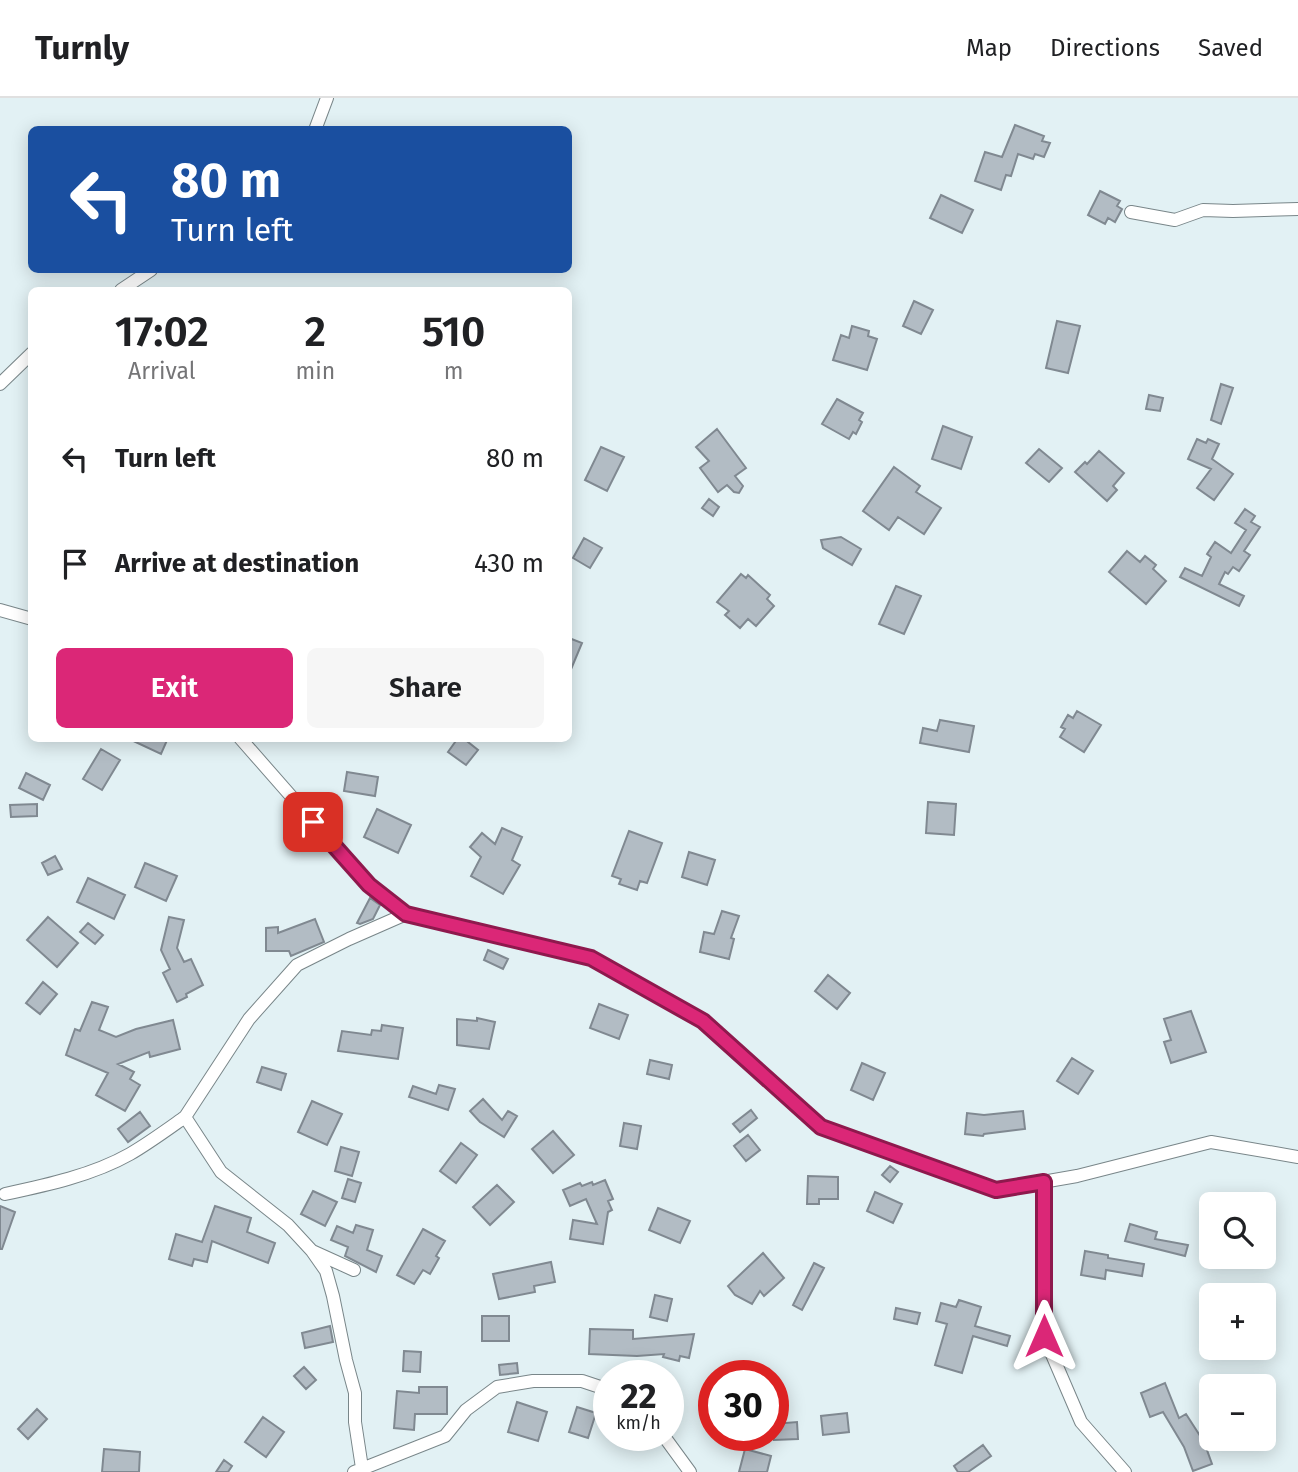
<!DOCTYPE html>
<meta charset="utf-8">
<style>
:root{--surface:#fff;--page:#f6f6f6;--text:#202124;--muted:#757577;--line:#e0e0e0;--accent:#db2777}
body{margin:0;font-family:"Fira Sans",sans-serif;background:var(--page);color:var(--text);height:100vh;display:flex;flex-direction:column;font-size:26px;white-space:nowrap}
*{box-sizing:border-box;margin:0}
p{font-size:23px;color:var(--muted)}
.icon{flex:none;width:38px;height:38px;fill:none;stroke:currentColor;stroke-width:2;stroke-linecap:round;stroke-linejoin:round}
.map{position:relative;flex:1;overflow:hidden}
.panel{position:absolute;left:28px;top:189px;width:544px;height:455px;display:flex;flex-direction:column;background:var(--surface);border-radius:10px;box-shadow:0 4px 18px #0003}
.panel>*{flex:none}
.top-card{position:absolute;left:28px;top:28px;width:544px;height:147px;border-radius:10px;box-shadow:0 4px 18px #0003;background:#1a4fa0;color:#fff;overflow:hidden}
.fabs{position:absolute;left:1199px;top:1094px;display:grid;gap:14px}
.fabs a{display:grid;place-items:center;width:77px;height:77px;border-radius:10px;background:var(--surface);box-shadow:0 4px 18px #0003;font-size:35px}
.speed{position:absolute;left:593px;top:1262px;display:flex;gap:14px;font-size:35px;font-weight:700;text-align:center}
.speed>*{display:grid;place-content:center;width:91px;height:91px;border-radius:50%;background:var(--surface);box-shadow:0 4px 18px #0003;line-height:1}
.speed small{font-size:18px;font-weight:400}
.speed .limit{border:10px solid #d22;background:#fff;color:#111}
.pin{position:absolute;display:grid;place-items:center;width:60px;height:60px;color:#fff;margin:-30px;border-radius:14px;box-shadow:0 4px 10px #0006}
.me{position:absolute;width:77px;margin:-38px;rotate:0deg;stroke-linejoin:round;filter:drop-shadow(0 0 5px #0008)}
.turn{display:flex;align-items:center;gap:24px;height:147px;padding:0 28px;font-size:32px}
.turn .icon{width:91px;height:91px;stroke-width:2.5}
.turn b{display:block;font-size:49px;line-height:60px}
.eta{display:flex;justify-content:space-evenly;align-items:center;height:119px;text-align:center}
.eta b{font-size:42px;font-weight:600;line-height:49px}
.action{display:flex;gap:14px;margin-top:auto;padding:14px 28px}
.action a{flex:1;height:80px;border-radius:10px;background:var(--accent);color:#fff;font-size:28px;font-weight:600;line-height:80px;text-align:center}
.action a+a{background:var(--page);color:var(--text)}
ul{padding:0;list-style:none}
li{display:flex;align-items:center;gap:21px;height:105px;padding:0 28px}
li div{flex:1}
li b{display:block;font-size:26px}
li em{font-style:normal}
header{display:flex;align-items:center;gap:42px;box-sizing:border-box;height:98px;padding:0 35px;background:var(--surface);border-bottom:2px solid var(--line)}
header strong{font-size:33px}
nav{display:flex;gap:38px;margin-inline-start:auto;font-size:24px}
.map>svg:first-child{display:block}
</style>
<header>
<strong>Turnly</strong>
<nav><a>Map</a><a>Directions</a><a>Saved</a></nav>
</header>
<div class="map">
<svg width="1298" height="1374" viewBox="0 0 1298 1374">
<rect width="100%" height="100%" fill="#e2f1f4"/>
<path fill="#b2bcc4" stroke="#808991" stroke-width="2" d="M1015 27 1044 38 1042 43 1050 45 1044 59 1035 56 1033 61 1018 56 1011 78 1006 77 1001 92 975 83 985 54 1002 59Z
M1100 93 1120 103 1117 108 1122 111 1115 124 1108 120 1105 126 1088 117Z
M941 97 973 112 962 135 930 120Z
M914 203 933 212 921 236 903 228Z
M1057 223 1080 228 1068 275 1046 270Z
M852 228 869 233 868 238 877 241 867 272 833 262 841 237 849 240Z
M1221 286 1233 290 1221 326 1211 322Z
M1149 297 1163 300 1160 313 1146 311Z
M837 301 863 315 859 322 862 324 856 336 853 334 849 341 822 326Z
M943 328 972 339 961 371 932 361Z
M717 331 746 370 735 378 743 388 739 395 734 394 727 387 718 394 700 370 709 363 696 349Z
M1197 341 1206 345 1208 341 1219 346 1212 361 1233 376 1214 402 1197 390 1211 371 1188 361Z
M601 349 624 359 607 393 585 382Z
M1039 351 1062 370 1049 384 1026 365Z
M1099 353 1124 375 1113 388 1117 392 1107 403 1075 374 1085 364 1087 366Z
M894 369 920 388 916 394 941 410 924 436 898 419 889 432 863 413Z
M709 401 719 409 713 418 702 410Z
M1245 411 1255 418 1251 424 1260 429 1244 453 1250 457 1239 473 1233 469 1228 476 1225 474 1219 486 1244 498 1239 508 1180 479 1185 470 1202 478 1211 459 1207 456 1215 444 1231 455 1246 432 1235 425Z
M841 439 861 451 852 467 823 450 821 442Z
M584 440 602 450 590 470 573 460Z
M1127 453 1140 464 1145 458 1156 467 1153 471 1166 483 1146 506 1109 474Z
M741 476 746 480 748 477 770 497 767 501 774 508 756 528 748 521 740 530 725 517 729 513 717 504Z
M896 488 921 498 904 536 879 526Z
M569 540 582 545 569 576Z
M1077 613 1101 627 1084 654 1060 639 1065 631 1061 629 1068 617 1073 620Z
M940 622 974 628 969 654 920 645 923 630 937 633Z
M127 640H168L161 656Z
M458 640H463L478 652 466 667 448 654Z
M101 651 120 662 102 692 83 681Z
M347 674 378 679 375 698 344 693Z
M26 675 50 687 43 702 19 690Z
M928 704 956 706 954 737 926 735Z
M37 706V718L11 719 10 707Z
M377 711 411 727 398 755 364 739Z
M299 730 310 737 303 749 291 742Z
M502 730 522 739 512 762 520 767 503 796 471 778 481 759 470 749 482 735 495 746Z
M629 733 662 745 647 785 640 783 637 792 619 786 621 781 612 778Z
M689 754 715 762 707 787 682 779Z
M55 758 62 771 48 777 42 765Z
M145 765 177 778 166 803 135 789Z
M88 780 125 797 114 821 77 804Z
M370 800 380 807 373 821 360 826 357 825Z
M722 813 739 818 731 840 734 841 729 861 700 854 704 834 714 836Z
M48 819 78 845 57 869 27 842Z
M169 819 184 822 177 850 184 864 191 861 203 887 186 896 187 899 177 904 163 875 170 871 161 852Z
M315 821 324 844 291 858 289 853H266V830L278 829V835Z
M88 825 103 837 95 846 80 834Z
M488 852 508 861 503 871 484 862Z
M828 877 850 895 837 911 815 893Z
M43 884 57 896 40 916 26 905Z
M92 904 108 909 99 932 116 939 136 931 173 922 180 951 150 959 149 954 118 966 134 974 130 981 140 987 125 1013 96 997 108 975 66 957 75 931 80 933Z
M599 906 628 917 619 941 590 930Z
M1191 913 1206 954 1171 965 1164 944 1171 942 1164 921Z
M477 920 495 924 489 951 457 947V921L477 923Z
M382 927 403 930 398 961 338 953 342 933 371 937 372 932 381 933Z
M1072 960 1093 973 1078 996 1057 983Z
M650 962 672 967 669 981 647 976Z
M862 965 885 975 873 1002 851 992Z
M262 969 286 976 281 992 257 984Z
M439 987 455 991 448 1012 409 999 413 988 436 996Z
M483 1001 502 1022 508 1013 517 1018 504 1039 480 1024 470 1013Z
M312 1003 342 1016 327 1047 298 1034Z
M751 1012 757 1020 740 1034 733 1026Z
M1023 1013 1025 1031 984 1036 983 1038 965 1036 967 1015 984 1017Z
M140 1014 150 1028 128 1044 118 1031Z
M624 1025 641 1028 637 1051 620 1048Z
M553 1033 574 1057 553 1075 532 1051Z
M748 1037 760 1052 746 1063 734 1048Z
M461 1045 477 1057 456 1085 440 1073Z
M341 1049 359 1054 352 1078 335 1073Z
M890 1068 898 1074 890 1084 882 1077Z
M808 1078 838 1079V1101H819V1106H807Z
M348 1081 361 1085 355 1104 342 1100Z
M605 1082 613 1101 608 1103 612 1112 608 1114 603 1146 570 1141 573 1122 597 1126 586 1101 570 1108 563 1092 580 1085 582 1088 592 1084 593 1087Z
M497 1087 514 1104 490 1127 473 1109Z
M313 1093 337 1104 325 1128 301 1116Z
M875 1094 902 1106 893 1125 867 1113Z
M0 1108 15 1114 2 1151H0Z
M215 1108 251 1120 247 1134 275 1145 268 1165 212 1143 207 1164 194 1161 192 1168 169 1161 176 1136 202 1144Z
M658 1110 690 1123 680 1145 649 1132Z
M1130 1126 1157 1134 1155 1141 1188 1147 1185 1158 1125 1143Z
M356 1127 373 1132 367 1152 382 1158 376 1174 345 1158 348 1149 331 1142 337 1128 353 1135Z
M423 1131 445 1143 436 1158 439 1160 430 1176 423 1172 414 1186 397 1177Z
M1085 1153 1108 1157V1160L1144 1166 1142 1178 1106 1172 1105 1181 1081 1177Z
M763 1155 784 1180 764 1198 760 1193 752 1206 735 1197 728 1188Z
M551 1164 555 1184 534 1188 535 1194 499 1201 493 1176Z
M814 1165 824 1170 802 1212 793 1207Z
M655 1197 672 1201 667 1223 650 1219Z
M959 1202 981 1209 975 1228 1010 1238 1007 1248 973 1238 962 1275 935 1267 947 1226 936 1223 941 1205 956 1209Z
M896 1210 920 1215 917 1226 894 1221Z
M482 1218H509V1243H482Z
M330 1228 333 1244 305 1250 302 1235Z
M590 1231 633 1232V1241L694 1236 689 1260 680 1258 679 1263 663 1259 664 1256 637 1258 589 1256Z
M404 1253 421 1254 420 1274 403 1273Z
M517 1265 518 1275 500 1277 499 1267Z
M304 1269 316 1282 306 1291 294 1278Z
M1165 1285 1179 1320 1186 1316 1204 1344 1212 1366 1193 1373 1184 1349 1163 1314 1150 1319 1141 1295Z
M419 1289H447V1316H415L414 1332 394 1330 397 1293 419 1295Z
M517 1304 547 1314 538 1343 508 1334Z
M577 1309 596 1315 588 1340 569 1334Z
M37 1311 47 1321 28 1341 18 1331Z
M847 1315 849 1334 823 1337 821 1318Z
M263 1319 284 1334 266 1359 245 1344Z
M797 1324 798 1341 774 1342V1326Z
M983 1347 991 1358 968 1374H958L954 1368Z
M104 1351 140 1354 139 1374H102Z
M745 1351 771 1358 767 1374H739Z
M224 1362 232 1368 228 1374H216Z"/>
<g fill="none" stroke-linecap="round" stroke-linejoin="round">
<defs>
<path id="minor" d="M315 32 327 0
M1131 114 1175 122 1203 112 1233 113 1298 111
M121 192 151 172
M0 286 32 255
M0 512 32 521
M240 640 369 787 406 816 591 860 703 923 821 1029 996 1092 1077 1078 1211 1044 1298 1059
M185 1019 221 1074 288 1127 312 1153 354 1172
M1044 1084V1238L1081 1324 1125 1374
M5 1096C47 1087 93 1077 130 1056 149 1045 168 1031 185 1019L249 921 297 867 349 841 406 816
M312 1153 326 1173 333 1198 346 1262 355 1295V1324L362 1370
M663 1337 690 1374
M354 1374 445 1338 466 1312 497 1289 533 1283H582L609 1292"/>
</defs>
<use href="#minor" stroke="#798689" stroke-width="14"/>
<use href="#minor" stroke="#fff" stroke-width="12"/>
</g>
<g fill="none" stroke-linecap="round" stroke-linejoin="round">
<defs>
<path id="route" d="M313 724 369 787 406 816 591 860 703 923 821 1029 996 1092 1044 1084V1238"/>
</defs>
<use href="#route" stroke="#8e194d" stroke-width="18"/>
<use href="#route" stroke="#db2777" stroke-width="12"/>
</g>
</svg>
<div class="fabs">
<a><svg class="icon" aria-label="search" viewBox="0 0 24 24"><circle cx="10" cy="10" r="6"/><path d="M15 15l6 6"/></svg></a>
<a>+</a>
<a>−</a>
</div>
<div class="speed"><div>22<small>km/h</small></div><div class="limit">30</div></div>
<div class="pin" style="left:313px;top:724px;background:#d93025"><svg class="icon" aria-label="arrive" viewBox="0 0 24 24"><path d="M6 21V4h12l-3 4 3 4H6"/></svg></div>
<svg class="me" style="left:1044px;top:1238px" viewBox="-20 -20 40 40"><path d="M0-17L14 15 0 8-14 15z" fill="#db2777" stroke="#fff" stroke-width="4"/></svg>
<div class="top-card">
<div class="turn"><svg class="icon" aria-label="left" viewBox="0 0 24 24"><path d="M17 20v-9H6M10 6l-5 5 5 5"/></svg><div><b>80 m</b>Turn left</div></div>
</div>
<section class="panel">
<div class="eta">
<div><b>17:02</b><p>Arrival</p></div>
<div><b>2</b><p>min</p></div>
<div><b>510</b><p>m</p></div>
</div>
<ul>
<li><svg class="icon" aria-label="left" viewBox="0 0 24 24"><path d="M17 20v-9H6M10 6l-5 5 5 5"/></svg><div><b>Turn left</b></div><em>80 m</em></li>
<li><svg class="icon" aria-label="arrive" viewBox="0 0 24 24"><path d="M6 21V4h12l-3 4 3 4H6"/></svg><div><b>Arrive at destination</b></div><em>430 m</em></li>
</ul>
<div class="action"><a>Exit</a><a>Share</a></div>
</section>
</div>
